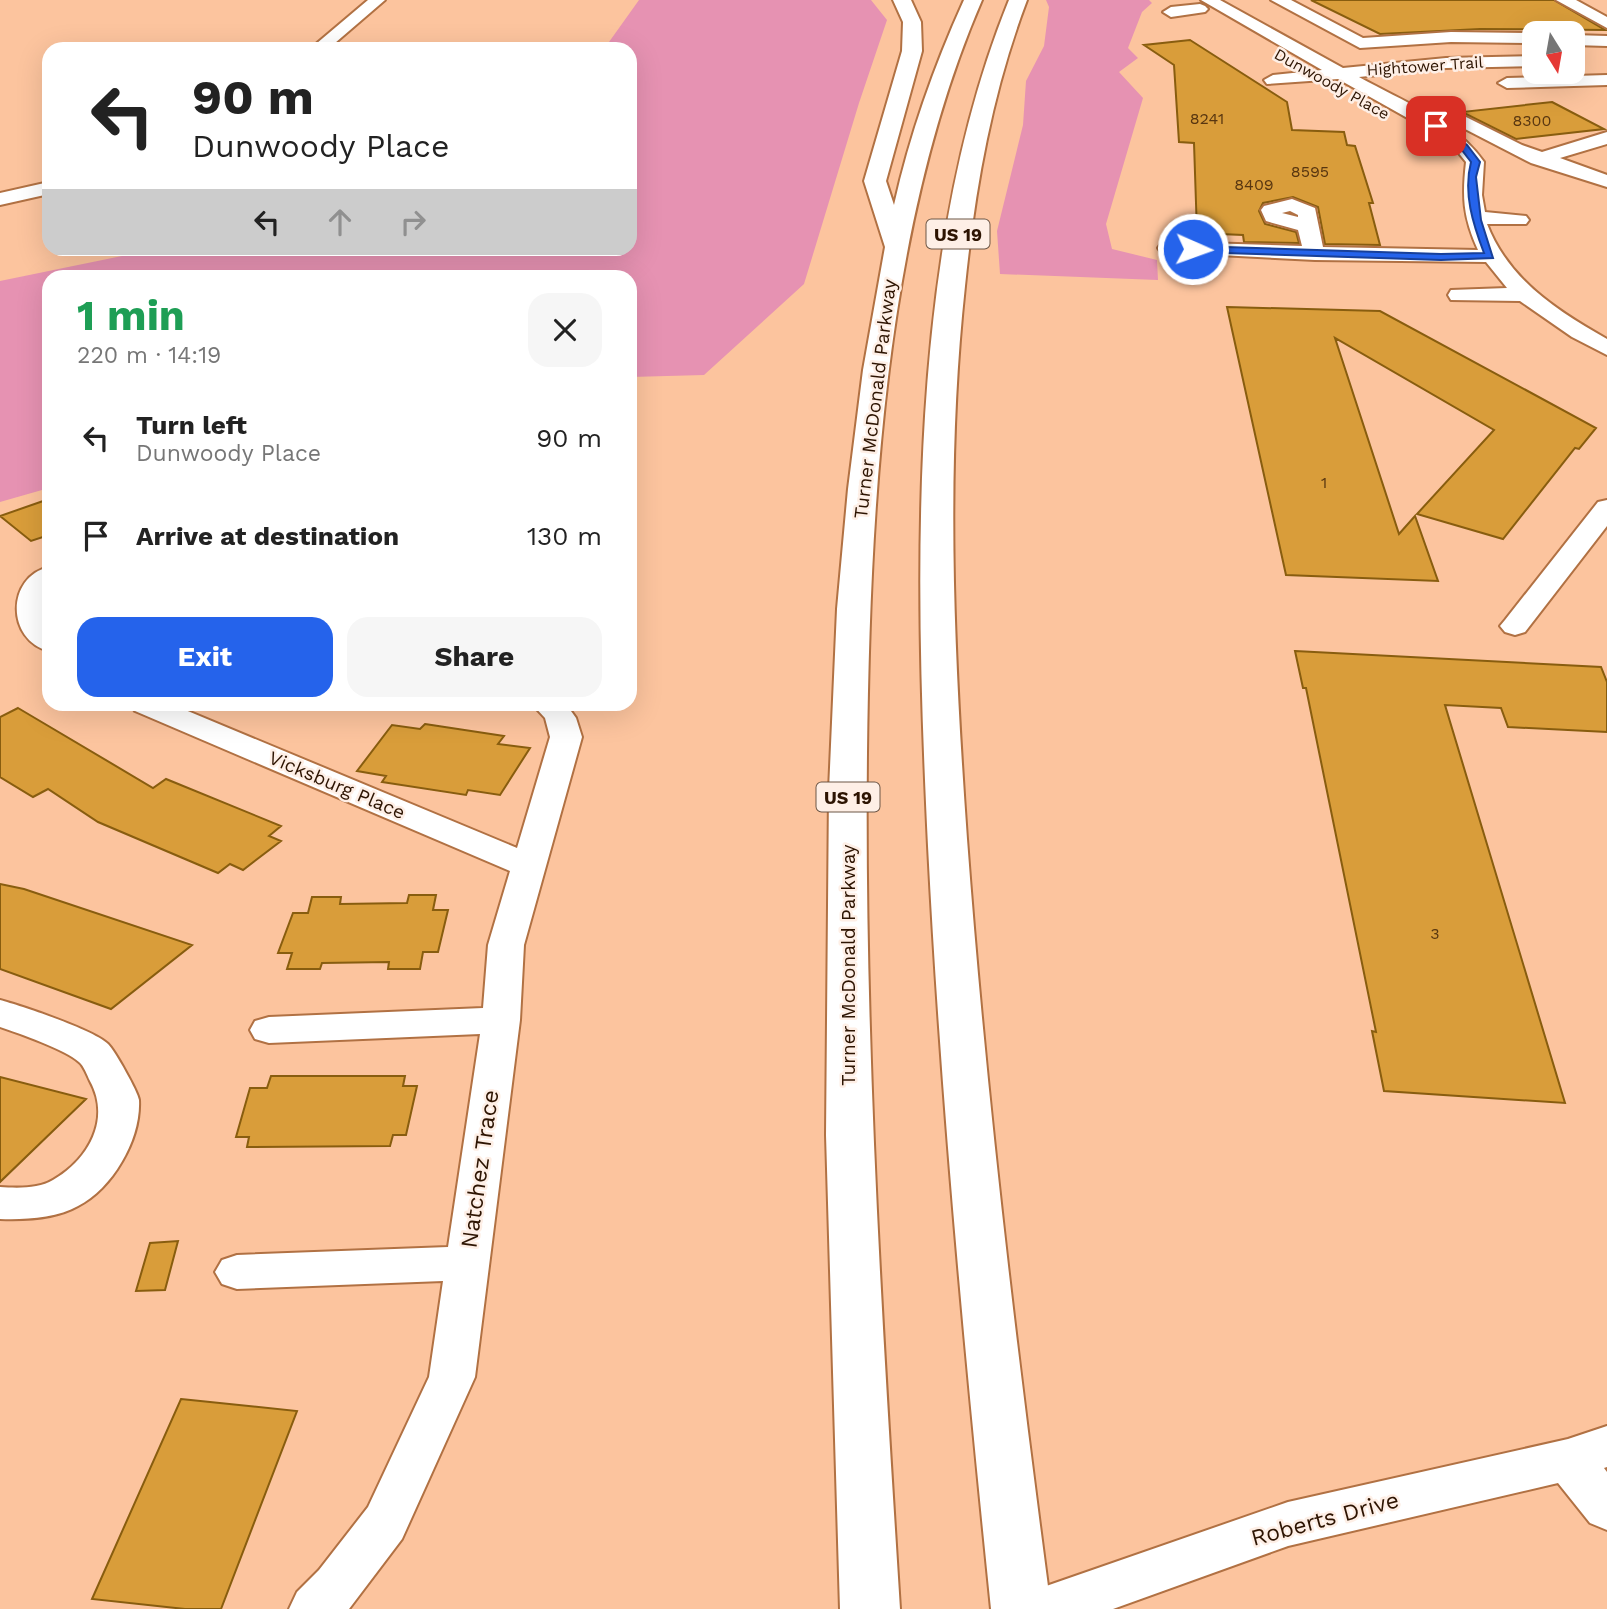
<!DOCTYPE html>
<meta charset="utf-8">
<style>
:root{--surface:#fff;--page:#f6f6f6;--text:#222;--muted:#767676;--accent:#2563eb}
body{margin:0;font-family:"Work Sans",sans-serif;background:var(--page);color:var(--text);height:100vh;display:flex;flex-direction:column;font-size:26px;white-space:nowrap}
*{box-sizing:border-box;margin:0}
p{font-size:23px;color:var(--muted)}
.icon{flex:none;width:38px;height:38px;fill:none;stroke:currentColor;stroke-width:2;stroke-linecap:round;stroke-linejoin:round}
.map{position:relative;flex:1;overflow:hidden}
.sheet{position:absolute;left:42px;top:270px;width:595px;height:441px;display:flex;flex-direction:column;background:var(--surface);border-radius:21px;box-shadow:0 7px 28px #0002}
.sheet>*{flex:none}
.banner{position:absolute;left:42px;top:42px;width:595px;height:214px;border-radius:21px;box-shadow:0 7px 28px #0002;background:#fff;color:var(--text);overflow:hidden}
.needle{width:46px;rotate:169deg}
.tools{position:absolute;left:1522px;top:21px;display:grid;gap:14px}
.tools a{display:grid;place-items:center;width:63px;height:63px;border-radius:14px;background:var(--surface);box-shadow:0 7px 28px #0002;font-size:35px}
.pin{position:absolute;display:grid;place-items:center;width:60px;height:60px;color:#fff;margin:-30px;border-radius:14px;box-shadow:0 4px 10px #0006}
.me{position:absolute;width:77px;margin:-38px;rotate:92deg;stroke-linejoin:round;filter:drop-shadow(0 0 5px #0008)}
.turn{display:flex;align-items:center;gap:24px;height:147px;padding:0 35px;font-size:32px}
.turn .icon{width:91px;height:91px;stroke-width:2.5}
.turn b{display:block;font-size:49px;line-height:60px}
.lanes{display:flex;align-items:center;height:66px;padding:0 35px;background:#0003;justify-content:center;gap:35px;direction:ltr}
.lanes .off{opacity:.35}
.round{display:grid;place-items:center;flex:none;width:74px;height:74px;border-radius:21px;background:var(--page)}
.head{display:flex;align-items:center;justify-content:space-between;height:119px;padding:0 35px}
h1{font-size:42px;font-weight:700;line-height:52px;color:#1e9e55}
.action{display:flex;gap:14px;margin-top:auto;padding:14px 35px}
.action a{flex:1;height:80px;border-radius:21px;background:var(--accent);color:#fff;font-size:28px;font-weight:700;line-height:80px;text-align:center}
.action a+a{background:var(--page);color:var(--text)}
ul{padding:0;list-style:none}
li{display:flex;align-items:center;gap:21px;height:98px;padding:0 35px}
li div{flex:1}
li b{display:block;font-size:26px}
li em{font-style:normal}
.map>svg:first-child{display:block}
</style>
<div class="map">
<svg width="1607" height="1609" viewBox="0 0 1607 1609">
<rect width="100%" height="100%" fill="#fcc49e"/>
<path fill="#e692b2" d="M639 0H871L887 20 859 103 804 284 704 375 630 377V276H49V488L0 502V281L156 249 630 248V49H604Z
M1046 0H1149L1152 3 1142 12 1128 48 1138 58 1119 72 1143 98 1106 224 1112 249 1157 260 1158 280 1000 274 997 231 1023 125 1026 81 1044 46 1049 7Z"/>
<path fill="#d99d3a" stroke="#885d0f" stroke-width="2" d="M1311 0H1554L1605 30 1480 29 1380 34Z
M1190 40 1287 102 1292 130 1344 132 1347 145 1355 146 1373 203H1369L1380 245 1325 244 1318 207 1293 197 1263 203 1259 211 1265 224 1296 232 1299 243 1244 242 1243 235 1197 233 1194 143 1179 142 1174 65 1144 45Z
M1552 102 1604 129 1516 139 1462 112Z
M1227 307 1380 311 1596 428 1579 449 1575 448 1503 539 1417 514 1494 430 1335 338 1399 534 1415 516 1438 581 1286 575Z
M49 499V535L31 541 0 516Z
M1295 651 1601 667 1607 682V732L1508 727 1501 708 1445 705 1565 1103 1384 1091 1372 1031 1376 1032 1329 801 1306 688H1303Z
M18 708 153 788 166 779 281 826 269 836 281 841 243 870 230 864 218 873 98 822 48 789 33 797 0 777V717Z
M425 724 504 736 498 744 530 748 500 795 468 790 466 795 382 782 386 776 357 771 392 725 420 729Z
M0 884 24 889 192 945 111 1009 0 969Z
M409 895H436L433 910H448L438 952H423L420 969H388L389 962 322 963 320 969H287L292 953H278L293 913H308L312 897H341L340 904 407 903Z
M271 1076H405L403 1086H417L406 1135H393L390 1146 247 1147 249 1137H236L250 1088H267Z
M0 1077 86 1099 0 1182Z
M178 1241 165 1290 136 1291 150 1243Z
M181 1399 297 1411 221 1609H185L92 1599Z"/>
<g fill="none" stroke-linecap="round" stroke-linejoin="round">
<defs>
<path id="minor" d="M368 0H385L328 49H310Z
M1201 0H1220L1343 68 1446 58 1535 56V66L1446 68 1359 77C1402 101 1456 121 1484 162L1482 195 1485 212 1526 216 1529 220 1526 224H1487C1508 279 1557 311 1607 339V355L1572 337 1520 301 1451 300 1448 295 1451 290 1507 288 1486 262 1315 260 1161 252 1158 248 1161 244 1168 242 1302 246 1298 230 1266 221 1261 210 1264 206 1292 199 1315 208 1323 247 1478 250C1463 217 1462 197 1466 162L1457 151 1436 134 1338 79 1267 84 1264 80 1273 75 1322 70ZM1290 211 1298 215V217L1282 213Z
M1271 0H1291L1363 38 1451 32 1535 33V43L1451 42 1360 48Z
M1556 0H1576L1607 17V28Z
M1200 4 1205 6 1208 9 1205 12 1171 17 1163 12 1171 7Z
M1573 35 1607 36V46L1573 45Z
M1607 75V85L1507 88 1498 83 1507 78Z
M1442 105 1522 145 1542 152 1607 132V144L1560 158 1607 175V187L1531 163 1436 114 1433 110 1436 106Z
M49 182V194L0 205V193Z
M1607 500V526L1525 632 1515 635 1505 632 1500 626 1505 620 1598 502Z
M49 567V590L44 608 49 625V651C6 640 6 577 49 567Z
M130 704H171L517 848 550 737 545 718 532 704H566L576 718 582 737 524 945 520 1020 475 1377 402 1539 349 1609H289L297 1592 319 1570 368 1507 429 1377 443 1281 237 1289 222 1284 215 1272 222 1260 237 1255 448 1247 480 1034 269 1043 255 1039 250 1030 255 1021 269 1017 483 1008 488 945 510 871 135 711Z
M0 1000C22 1006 94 1030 108 1044 115 1051 138 1092 139 1100 141 1139 113 1188 78 1206 57 1218 24 1220 0 1219V1187C16 1188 39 1189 53 1180 89 1159 111 1119 90 1081 87 1075 84 1066 79 1062 66 1050 18 1033 0 1027Z
M1607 1426V1467L1604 1468 1607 1472V1530L1590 1523 1558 1483 1288 1546 1113 1609H1021L1029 1592 1288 1502 1568 1439Z"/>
<path id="highway" d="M893 0H911L921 22 922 51 886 181 894 205C910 134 934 66 964 0H982C884 226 870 509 867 753 864 1039 882 1324 900 1609H840L826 1135 829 790 837 609 848 489 863 370 885 247 864 181 902 51 903 22Z
M1009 0H1027C992 92 975 188 965 286 945 470 954 655 967 839 986 1097 1017 1353 1051 1609H991C965 1355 941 1101 928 846 915 576 906 253 1009 0Z"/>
</defs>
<use href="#minor" stroke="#b17143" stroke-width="4"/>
<use href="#highway" stroke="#b17143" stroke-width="4"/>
<use href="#minor" fill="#fff" fill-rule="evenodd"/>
<use href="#highway" fill="#fff" fill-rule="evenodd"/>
</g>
<path fill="#2563eb" stroke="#184099" stroke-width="2" d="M1436 123 1467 145 1480 162 1476 177 1481 220 1493 258 1441 260 1193 252 1188 249 1193 246 1441 254 1484 253C1473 224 1463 193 1471 162L1461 149 1433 128Z"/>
<g text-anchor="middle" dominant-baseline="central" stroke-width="5" stroke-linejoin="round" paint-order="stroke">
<g font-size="16" fill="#2d1402" stroke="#feefe6">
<text transform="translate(1425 66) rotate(-4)">Hightower Trail</text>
<text transform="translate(1332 84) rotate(29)">Dunwoody Place</text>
</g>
<g font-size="16" fill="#583610">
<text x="1207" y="118">8241</text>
<text x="1532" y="120">8300</text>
<text x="1310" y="171">8595</text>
<text x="1254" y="184">8409</text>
<text x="1324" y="482">1</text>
<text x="1435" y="933">3</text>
</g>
<g fill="#feefe6" stroke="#6c5646" stroke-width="2">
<rect x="926.5" y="219.5" width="63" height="29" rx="5"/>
<rect x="816.5" y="782.5" width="63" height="29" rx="5"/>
</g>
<g font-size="18" font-weight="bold" fill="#2d1402">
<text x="958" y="234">US 19</text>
<text x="848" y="797">US 19</text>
</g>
<g font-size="19" fill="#2d1402" stroke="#feefe6">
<text transform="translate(875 399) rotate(-83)">Turner McDonald Parkway</text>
<text transform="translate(337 785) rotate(23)">Vicksburg Place</text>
<text transform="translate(848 965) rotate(-90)">Turner McDonald Parkway</text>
</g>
<g font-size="23" fill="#2d1402" stroke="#feefe6">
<text transform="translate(480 1169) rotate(-82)">Natchez Trace</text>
<text transform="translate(1325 1519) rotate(-15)">Roberts Drive</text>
</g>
</g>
</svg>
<div class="tools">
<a><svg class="needle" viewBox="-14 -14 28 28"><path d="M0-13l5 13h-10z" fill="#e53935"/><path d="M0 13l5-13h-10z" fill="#767676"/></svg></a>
</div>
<div class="pin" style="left:1436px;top:126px;background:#d93025"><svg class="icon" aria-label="arrive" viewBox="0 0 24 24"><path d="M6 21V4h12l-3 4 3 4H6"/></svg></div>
<svg class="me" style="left:1193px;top:249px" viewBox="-20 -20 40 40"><circle r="17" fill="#2563eb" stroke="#fff" stroke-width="3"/><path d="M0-11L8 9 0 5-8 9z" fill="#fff"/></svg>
<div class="banner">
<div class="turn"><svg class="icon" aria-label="left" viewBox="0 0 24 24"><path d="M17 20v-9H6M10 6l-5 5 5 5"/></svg><div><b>90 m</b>Dunwoody Place</div></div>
<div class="lanes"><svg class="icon" aria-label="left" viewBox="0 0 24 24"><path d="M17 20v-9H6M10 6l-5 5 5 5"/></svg><svg class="icon off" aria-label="ahead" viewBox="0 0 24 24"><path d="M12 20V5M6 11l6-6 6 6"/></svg><svg class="icon off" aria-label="right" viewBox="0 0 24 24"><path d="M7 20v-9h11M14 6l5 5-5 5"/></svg></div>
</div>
<section class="sheet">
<div class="head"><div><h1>1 min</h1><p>220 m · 14:19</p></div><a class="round"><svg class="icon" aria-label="close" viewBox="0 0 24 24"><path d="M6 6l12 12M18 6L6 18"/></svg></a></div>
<ul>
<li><svg class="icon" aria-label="left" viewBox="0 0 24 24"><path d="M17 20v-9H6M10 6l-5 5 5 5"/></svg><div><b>Turn left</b><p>Dunwoody Place</p></div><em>90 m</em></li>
<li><svg class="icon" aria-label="arrive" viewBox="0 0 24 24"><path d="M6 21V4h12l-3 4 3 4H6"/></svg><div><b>Arrive at destination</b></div><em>130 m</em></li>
</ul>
<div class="action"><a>Exit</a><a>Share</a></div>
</section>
</div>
